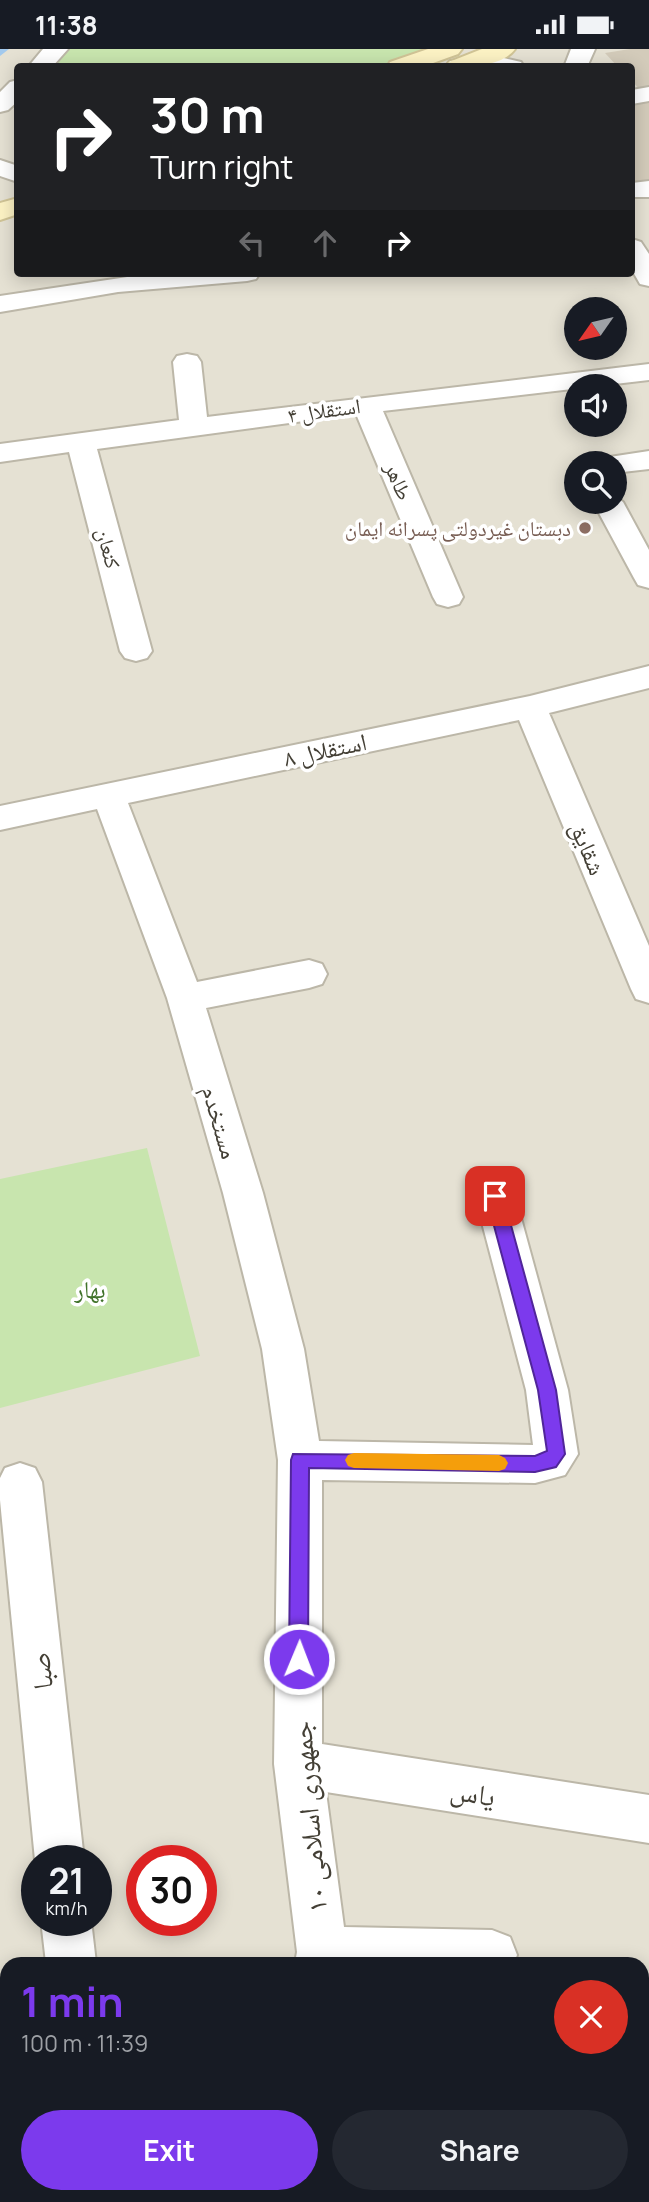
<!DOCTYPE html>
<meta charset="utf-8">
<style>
:root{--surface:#171b24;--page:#242831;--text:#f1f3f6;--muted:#9ea1a6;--accent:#7c3aed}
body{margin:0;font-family:Manrope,"Noto Naskh Arabic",sans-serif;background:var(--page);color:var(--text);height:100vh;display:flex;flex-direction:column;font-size:26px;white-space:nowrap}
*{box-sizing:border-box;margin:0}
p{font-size:23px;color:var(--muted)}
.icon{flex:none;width:38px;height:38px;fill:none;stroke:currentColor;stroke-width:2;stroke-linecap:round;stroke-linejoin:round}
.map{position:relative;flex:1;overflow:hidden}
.sheet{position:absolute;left:0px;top:1908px;width:649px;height:247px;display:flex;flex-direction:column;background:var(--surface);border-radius:21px 21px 0 0;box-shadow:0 4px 18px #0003}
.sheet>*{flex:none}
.top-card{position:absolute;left:14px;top:14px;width:621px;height:214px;border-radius:7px;box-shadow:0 4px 18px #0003;background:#202124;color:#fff;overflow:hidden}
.needle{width:46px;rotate:236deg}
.buttons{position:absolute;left:564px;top:248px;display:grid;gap:14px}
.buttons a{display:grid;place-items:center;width:63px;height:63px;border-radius:50%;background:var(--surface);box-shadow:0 4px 18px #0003;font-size:35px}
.speed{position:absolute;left:21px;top:1796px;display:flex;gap:14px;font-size:35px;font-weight:700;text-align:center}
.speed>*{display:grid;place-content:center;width:91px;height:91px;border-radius:50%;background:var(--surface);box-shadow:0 4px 18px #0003;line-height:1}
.speed small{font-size:18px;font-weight:400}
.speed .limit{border:10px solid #d22;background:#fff;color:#111}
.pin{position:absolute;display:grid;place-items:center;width:60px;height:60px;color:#fff;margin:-30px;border-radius:14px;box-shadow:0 4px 10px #0006}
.me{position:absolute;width:77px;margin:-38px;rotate:1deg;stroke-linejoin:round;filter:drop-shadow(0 0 5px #0008)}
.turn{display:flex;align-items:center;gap:24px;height:147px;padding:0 21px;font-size:32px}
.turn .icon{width:91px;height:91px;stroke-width:2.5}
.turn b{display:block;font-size:49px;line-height:60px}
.lanes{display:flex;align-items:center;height:66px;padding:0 21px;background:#0003;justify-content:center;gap:35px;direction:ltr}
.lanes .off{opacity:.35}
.round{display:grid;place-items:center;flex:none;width:74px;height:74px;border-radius:37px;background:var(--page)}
.head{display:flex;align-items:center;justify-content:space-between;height:119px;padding:0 21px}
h1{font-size:42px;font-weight:700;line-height:52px;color:var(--accent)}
.primary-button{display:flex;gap:14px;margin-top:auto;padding:14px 21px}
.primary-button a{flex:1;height:80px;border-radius:42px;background:var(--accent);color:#fff;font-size:28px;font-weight:700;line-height:80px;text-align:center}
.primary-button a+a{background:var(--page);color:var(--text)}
.status{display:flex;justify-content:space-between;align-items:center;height:49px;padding:0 35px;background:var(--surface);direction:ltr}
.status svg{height:19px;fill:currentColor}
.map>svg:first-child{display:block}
</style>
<div class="status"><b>11:38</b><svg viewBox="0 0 49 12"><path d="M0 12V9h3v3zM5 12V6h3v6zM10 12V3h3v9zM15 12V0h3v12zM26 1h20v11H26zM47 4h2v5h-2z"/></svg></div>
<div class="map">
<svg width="649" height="2153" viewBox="0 0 649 2153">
<rect width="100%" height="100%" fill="#f2eee5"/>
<path fill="#e5e1d3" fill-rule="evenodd" d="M0 0H649V2153H0ZM18 18H632V224H18ZM576 261H614V299H576ZM576 338H614V376H576ZM576 415H614V453H576ZM37 1811H96V1871H37ZM142 1811H201V1871H142ZM7 1914H642V2147H7Z"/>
<path fill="#c8e5ae" d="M68 0H426L376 18H50Z
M147 1099 200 1307 0 1359V1130Z"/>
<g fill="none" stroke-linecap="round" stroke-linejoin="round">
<path fill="#a2c9ed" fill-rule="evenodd" d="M0 0H9L0 7Z"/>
</g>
<path fill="#d3cbba" d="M630 0H649V42L642 43 632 32V18H618L605 4Z
M649 52V136L637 137 632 128V54Z"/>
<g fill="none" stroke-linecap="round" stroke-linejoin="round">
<defs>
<path id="minor" d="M43 0H68L52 18H28Z
M18 31V52L8 61 0 63V43L10 33Z
M649 38V52L632 55V41Z
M0 111 18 117V133L0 127Z
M649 132V148H632V134Z
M154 224H260L256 230 247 232 118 243 0 263V247Z
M187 305 197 307 201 313 207 368 649 315V331L383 362 463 548 459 555 448 558 437 555 433 548 356 365 97 400 152 602 147 609 136 612 125 609 120 602 69 403 0 413V395L179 371 173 313 177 307Z
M649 402V420L614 424V415H599L603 409Z
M614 446 623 453 649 501V539L638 536 634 529 593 453H614Z
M649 617V639L549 664 649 897V954L636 950 631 940 519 671 128 754 197 933 309 911 322 915 327 925 322 935 309 939 206 959 263 1144 304 1300 319 1392 533 1396 526 1341 475 1147 481 1136 495 1131 509 1136 515 1147 568 1341 578 1405 565 1426 535 1434 322 1431V1695L649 1746V1794L326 1743 344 1878 492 1881 510 1888 517 1906 514 1914H295L297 1903 274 1715 278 1411 262 1300 223 1144 167 949 97 760 0 781V757L530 647Z
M20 1414 35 1419 42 1433 84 1811H37V1814L35 1811 0 1451V1429L5 1419Z
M41 1871H91L96 1914H46Z
M67 2147H121V2153H67Z
M265 2147H319L318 2153H264Z"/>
<path id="tertiary" d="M571 0H595L587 18H564Z
M495 7 521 13 524 18 446 17 450 12Z
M632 190 641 193 649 205V237L640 235 632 221Z"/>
<path id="secondary" d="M428 0H462L458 5 422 18H387L390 13Z
M482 0H515C501 19 466 18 446 18L449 13Z
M18 149V165L0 171V154Z"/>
</defs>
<use href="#minor" stroke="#bcb7a8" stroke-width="4"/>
<use href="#tertiary" stroke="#bcb7a8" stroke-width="4"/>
<use href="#secondary" stroke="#d0c496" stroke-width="4"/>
<use href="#minor" fill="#fff" fill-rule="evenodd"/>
<use href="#tertiary" fill="#fff" fill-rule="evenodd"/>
<use href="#secondary" fill="#fcf2c4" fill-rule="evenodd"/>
</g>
<path fill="#7c3aed" stroke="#51269a" stroke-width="2" d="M495 1140 503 1147 556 1341 565 1405 556 1418 535 1423 309 1419 308 1610 305 1616 299 1619 292 1616 289 1610 291 1411 293 1405 535 1407 547 1402 538 1341 486 1147Z"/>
<path fill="#f59e0b" d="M354 1404 499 1406 505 1409 508 1414 505 1420 499 1422 354 1419 348 1417 345 1411 348 1406Z"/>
<circle fill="#8d6e63" stroke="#fff" stroke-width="2.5" cx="585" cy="479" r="7"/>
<g text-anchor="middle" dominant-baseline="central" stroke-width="7" stroke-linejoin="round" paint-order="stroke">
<g font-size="21" fill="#433f35" stroke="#fff">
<text transform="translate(324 361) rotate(-8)">استقلال ۴</text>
<text transform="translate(399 432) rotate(67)">طاهر</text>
<text transform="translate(109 499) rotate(75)">کنعان</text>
</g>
<g font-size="21" fill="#785e54" stroke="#fff" text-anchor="end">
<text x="571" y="479">دبستان غیردولتی پسرانه ایمان</text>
</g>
<g font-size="24" fill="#433f35" stroke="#fff">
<text transform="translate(325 700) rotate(-12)">استقلال ۸</text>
<text transform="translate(589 799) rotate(67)">شقایق</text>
<text transform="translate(221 1073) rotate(74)">مستخدم</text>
</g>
<g font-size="24" fill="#41732b" stroke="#fff">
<text x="90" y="1239">بهار</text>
</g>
<g font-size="28" fill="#433f35" stroke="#fff">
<text transform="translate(40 1622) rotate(-96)">صبا</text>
<text transform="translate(473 1743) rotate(9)">یاس</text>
<text transform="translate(308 1768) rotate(-95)">جمهوری اسلامی ۱۰</text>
</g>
</g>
</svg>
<div class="buttons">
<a><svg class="needle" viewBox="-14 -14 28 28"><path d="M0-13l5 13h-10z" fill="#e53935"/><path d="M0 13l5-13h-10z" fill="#9ea1a6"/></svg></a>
<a><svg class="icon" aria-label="sound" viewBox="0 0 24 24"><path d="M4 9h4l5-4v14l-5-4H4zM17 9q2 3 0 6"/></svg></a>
<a><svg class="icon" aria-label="search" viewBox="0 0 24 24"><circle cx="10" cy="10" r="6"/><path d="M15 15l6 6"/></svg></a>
</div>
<div class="speed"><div>21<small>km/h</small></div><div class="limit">30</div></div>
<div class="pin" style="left:495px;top:1147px;background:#d93025"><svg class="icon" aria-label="arrive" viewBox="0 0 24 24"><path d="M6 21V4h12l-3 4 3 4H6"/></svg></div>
<svg class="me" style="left:299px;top:1610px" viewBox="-20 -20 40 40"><circle r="17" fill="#7c3aed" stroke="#fff" stroke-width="3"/><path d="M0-11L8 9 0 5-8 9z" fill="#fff"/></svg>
<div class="top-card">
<div class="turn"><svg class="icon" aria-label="right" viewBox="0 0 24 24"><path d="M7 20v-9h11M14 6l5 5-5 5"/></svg><div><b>30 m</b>Turn right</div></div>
<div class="lanes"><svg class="icon off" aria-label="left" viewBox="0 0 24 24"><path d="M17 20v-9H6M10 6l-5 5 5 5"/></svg><svg class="icon off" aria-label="ahead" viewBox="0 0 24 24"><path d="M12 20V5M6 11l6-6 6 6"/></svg><svg class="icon" aria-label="right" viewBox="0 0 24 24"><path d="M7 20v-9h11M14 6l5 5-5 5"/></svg></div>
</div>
<section class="sheet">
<div class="head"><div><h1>1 min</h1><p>100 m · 11:39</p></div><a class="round" style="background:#d93025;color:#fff"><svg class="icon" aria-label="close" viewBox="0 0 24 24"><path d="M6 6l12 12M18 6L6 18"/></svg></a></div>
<div class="primary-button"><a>Exit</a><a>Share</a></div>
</section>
</div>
